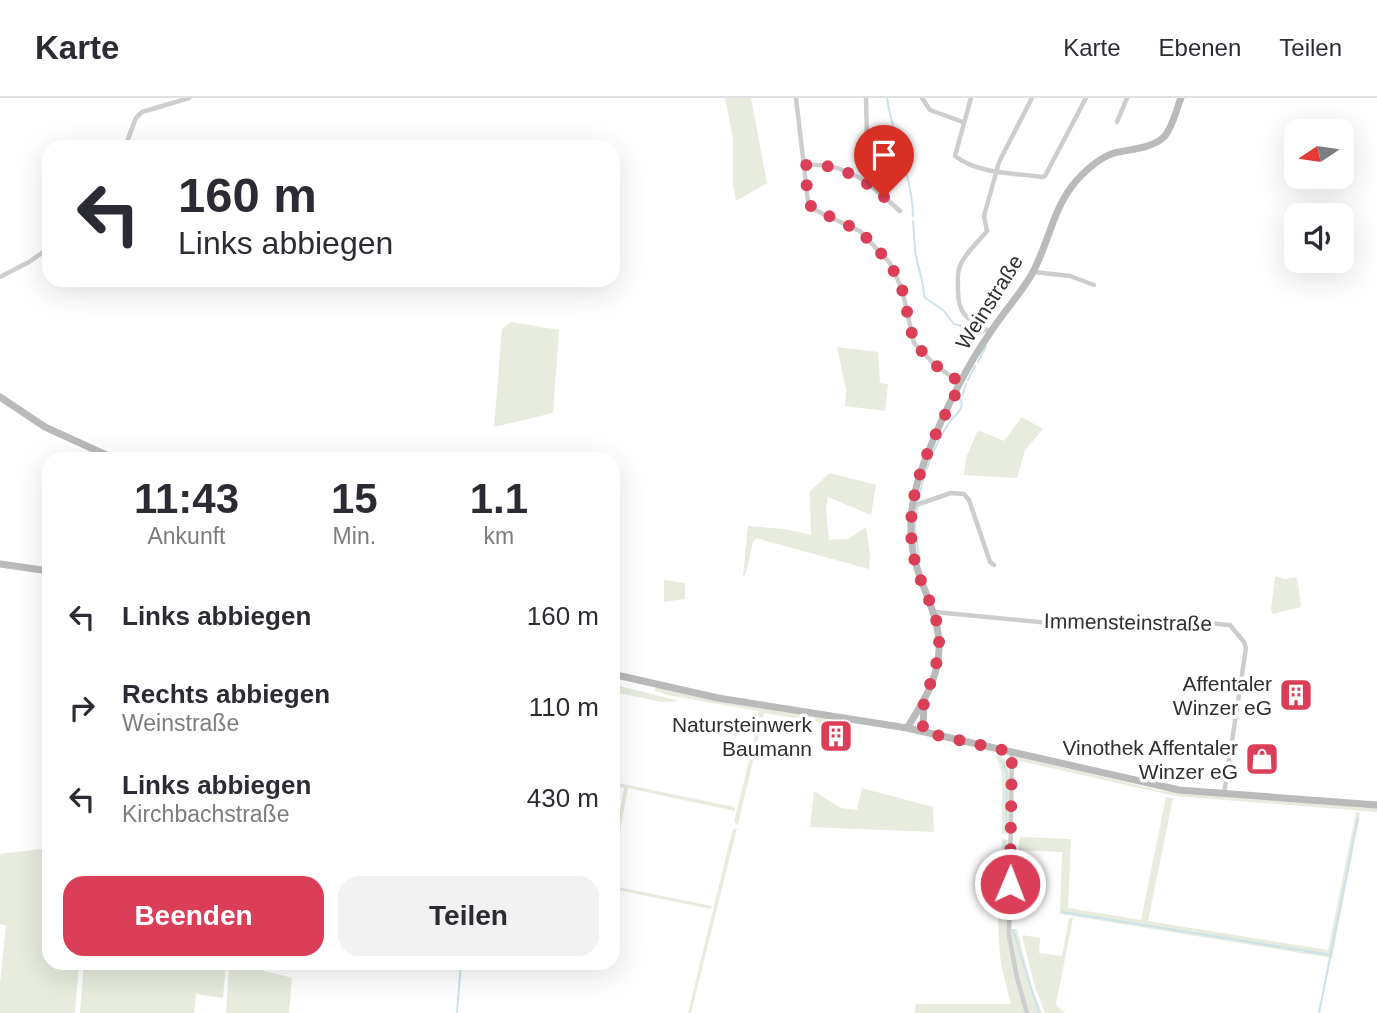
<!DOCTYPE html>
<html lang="de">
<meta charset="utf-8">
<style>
:root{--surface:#fff;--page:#f2f2f3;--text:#2b2b33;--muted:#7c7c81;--line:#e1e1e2;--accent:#da3f57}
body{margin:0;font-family:Arial,sans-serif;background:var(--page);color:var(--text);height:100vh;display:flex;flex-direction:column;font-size:26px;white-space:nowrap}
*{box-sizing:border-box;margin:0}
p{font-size:23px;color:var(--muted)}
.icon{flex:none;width:38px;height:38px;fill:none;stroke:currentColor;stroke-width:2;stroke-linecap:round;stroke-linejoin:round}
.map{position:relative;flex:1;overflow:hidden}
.side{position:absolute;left:42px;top:354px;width:578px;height:518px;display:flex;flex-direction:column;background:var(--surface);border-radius:21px;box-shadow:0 7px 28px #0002}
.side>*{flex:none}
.banner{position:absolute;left:42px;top:42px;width:578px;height:147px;border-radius:21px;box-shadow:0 7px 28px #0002;background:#fff;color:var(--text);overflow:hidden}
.needle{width:46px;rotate:257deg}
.fabs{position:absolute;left:1284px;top:21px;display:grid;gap:14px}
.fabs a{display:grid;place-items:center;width:70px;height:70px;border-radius:14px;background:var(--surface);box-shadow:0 7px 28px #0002;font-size:35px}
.pin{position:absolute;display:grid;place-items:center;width:60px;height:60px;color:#fff;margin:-72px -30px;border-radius:50% 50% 50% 0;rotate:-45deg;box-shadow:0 0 7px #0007}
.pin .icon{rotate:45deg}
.me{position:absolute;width:77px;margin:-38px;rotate:1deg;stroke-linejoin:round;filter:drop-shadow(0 0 5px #0008)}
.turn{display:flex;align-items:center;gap:24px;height:147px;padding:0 21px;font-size:32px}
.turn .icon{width:91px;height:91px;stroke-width:2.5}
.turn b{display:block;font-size:49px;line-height:60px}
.eta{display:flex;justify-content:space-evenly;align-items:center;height:119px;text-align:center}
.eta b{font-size:42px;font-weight:700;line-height:49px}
.button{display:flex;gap:14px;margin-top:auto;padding:14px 21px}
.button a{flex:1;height:80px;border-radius:21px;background:var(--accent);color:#fff;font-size:28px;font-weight:700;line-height:80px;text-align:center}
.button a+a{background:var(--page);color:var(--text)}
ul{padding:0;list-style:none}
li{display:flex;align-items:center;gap:21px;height:91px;padding:0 21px}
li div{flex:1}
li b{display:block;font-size:26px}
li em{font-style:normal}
header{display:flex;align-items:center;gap:42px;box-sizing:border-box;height:98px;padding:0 35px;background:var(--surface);border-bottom:2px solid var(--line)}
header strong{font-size:33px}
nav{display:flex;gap:38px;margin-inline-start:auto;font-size:24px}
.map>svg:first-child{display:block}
</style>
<header>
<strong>Karte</strong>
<nav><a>Karte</a><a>Ebenen</a><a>Teilen</a></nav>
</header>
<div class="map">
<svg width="1377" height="915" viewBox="0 0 1377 915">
<rect width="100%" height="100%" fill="#fff"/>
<path fill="#e7ecdf" d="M725 0H751L767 85 736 103 733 87V41Z
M511 224 559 232 553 315 494 329 502 231Z
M837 249 878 254 880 285 888 286 885 313 845 308 846 291Z
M1022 319 1043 331 1025 352 1017 380 964 377 966 360 978 332 1004 343Z
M830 375 876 387 871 417 828 399 826 411 829 442 848 441 866 429 870 457 869 471 756 440 753 444 746 475 743 479 748 428 785 431 811 437 810 393Z
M1275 478 1285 481 1297 479 1301 509 1273 516 1271 511Z
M664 482 685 485V501L664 504Z
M612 586 679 603 662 604 613 594Z
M656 589 720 603 828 621V626L764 615 738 727 734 724 759 622 758 613 667 597 654 592Z
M995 656 1005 661 1009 673V732L1007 736H1002V675Z
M1017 658 1162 693 1377 710V714L1175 698 1016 662 1015 659Z
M613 684 735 709V713L628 690 613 770V753L624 690 613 687Z
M862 690 933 709 934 734 810 729 814 693 841 710 857 712Z
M1166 699 1173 700 1148 823 1328 852 1356 714 1360 715 1332 860 1060 816 1062 754 1018 752 1020 739 1071 741 1068 810 1141 822Z
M737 730 691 915H688L732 734 733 731Z
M1002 740 1009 743 1008 845 1025 915H914L916 906H1011C1006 886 1000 867 999 846 997 811 1001 775 1002 740Z
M49 750V864L79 865 75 915H0V885L6 827 0 826V756Z
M612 788H613L712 808 711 811 613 791Z
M1069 820H1073L1056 906 1065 915H1045L1035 889 1022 837 1040 840 1039 855 1062 858Z
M1010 831H1017L1031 887 1042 915H1028L1018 879Z
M84 865H226L223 900 196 896 194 915H80Z
M234 865 292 880 289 915H226L229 867Z"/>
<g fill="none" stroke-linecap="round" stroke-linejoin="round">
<path stroke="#cce1ea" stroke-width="2" d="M887 0C893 41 912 76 913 118
M913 123C914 134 914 146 916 157 918 171 924 183 924 199L943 212 954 226 984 234
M978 264 986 248
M968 282 975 268
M963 296 966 286
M918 404C923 377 934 348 949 325 955 315 964 314 961 302
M917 410 915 430 919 459
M1002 663 1007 676 1006 733
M1062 814 1331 857
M1005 820 1001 815 1005 743
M1013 832 1039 915
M457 915 461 864
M1319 915 1358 720"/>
<path stroke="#cdcdcd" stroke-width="4.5" d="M796 0 808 103 812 110 823 116 860 133 890 165 902 191 914 245 934 266 960 285
M922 0 930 12 963 24
M971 0 955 58C978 76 1014 75 1042 79L1045 78 1086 0
M1117 24 1127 0
M125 49 136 20 142 14 189 0
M805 67C829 65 848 72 868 85L866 0
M868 85 900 113
M1034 174 1070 178 1094 187
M0 179 29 164 49 150
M990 234C968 222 957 217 958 189 958 182 957 174 960 168 965 155 979 143 987 133L984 118 999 64 1032 0
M913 408 951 395 964 396 969 402 990 464 994 467
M935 514 1071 527 1208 525 1230 527 1244 544 1246 550 1224 696
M1012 654 1009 837 1017 880 1027 915"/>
<path stroke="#bababa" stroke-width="7" d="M0 299 45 329 113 360
M0 466 49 473
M612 576 718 600 907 630 1179 692 1377 707
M907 630C922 606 938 582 939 552 940 523 928 503 919 476 905 438 910 400 925 362 942 319 963 273 990 235 1003 214 1021 196 1033 174 1049 144 1053 110 1076 83 1086 72 1099 60 1114 55 1130 51 1151 51 1164 39 1173 29 1176 12 1181 0
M923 633 924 604"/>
</g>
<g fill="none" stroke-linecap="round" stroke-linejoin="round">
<path stroke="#da3f57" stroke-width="12" stroke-dasharray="0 21.6" d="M884 99C861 79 837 65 805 67L808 103 812 110 860 133 890 165 902 191 914 245 934 266 961 285C932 344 898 400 916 468 923 493 937 512 939 539 940 562 932 580 925 601 922 611 923 623 923 634L1012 654 1010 786"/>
</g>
<defs>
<symbol id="building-square" viewBox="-11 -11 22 22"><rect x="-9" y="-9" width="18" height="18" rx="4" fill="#da3f57" stroke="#fff"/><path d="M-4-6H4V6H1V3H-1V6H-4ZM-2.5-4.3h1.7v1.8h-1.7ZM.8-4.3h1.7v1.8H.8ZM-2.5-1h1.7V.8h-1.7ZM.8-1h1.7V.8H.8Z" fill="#fff"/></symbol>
<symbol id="shop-square" viewBox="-11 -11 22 22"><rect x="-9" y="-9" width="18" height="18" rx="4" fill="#da3f57" stroke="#fff"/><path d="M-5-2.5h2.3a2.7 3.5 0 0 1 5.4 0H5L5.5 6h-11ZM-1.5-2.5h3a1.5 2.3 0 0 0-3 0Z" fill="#fff"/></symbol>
</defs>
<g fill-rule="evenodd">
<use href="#building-square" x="1277" y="578" width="38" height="38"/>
<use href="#building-square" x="817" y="619" width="38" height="38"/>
<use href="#shop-square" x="1243" y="642" width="38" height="38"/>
</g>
<g text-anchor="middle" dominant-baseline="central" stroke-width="7" stroke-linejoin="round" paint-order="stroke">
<g font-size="21" fill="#303030" stroke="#fff">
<text transform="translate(989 204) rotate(-58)">Weinstraße</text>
<text transform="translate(1128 524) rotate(1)">Immensteinstraße</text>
</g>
<g font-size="21" fill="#303030" stroke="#fff" text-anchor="end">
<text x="1272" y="585">Affentaler<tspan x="1272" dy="24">Winzer eG</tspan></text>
<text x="812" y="626">Natursteinwerk<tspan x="812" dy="24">Baumann</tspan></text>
<text x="1238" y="649">Vinothek Affentaler<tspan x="1238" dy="24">Winzer eG</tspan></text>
</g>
</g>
</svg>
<div class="fabs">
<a><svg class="needle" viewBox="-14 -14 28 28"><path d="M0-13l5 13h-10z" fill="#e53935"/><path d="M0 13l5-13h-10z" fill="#7c7c81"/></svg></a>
<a><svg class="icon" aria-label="sound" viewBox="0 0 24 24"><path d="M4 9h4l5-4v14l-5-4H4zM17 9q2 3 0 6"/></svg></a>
</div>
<div class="pin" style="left:884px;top:99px;background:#d93025"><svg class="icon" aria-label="arrive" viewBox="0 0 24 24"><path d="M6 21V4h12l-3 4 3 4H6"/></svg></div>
<svg class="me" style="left:1010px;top:786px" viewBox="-20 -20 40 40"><circle r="17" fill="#da3f57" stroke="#fff" stroke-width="3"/><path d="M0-11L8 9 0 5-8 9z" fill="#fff"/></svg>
<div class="banner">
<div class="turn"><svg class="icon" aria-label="left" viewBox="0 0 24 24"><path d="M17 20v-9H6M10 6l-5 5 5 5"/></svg><div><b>160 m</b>Links abbiegen</div></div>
</div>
<section class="side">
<div class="eta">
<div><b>11:43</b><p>Ankunft</p></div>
<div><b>15</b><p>Min.</p></div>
<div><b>1.1</b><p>km</p></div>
</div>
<ul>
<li><svg class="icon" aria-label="left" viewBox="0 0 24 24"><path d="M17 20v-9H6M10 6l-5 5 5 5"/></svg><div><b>Links abbiegen</b></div><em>160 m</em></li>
<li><svg class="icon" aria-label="right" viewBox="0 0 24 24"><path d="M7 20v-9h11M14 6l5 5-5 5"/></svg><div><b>Rechts abbiegen</b><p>Weinstraße</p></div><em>110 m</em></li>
<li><svg class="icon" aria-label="left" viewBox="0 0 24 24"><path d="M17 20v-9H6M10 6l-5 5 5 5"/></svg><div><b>Links abbiegen</b><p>Kirchbachstraße</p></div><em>430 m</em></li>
</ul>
<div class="button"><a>Beenden</a><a>Teilen</a></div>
</section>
</div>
